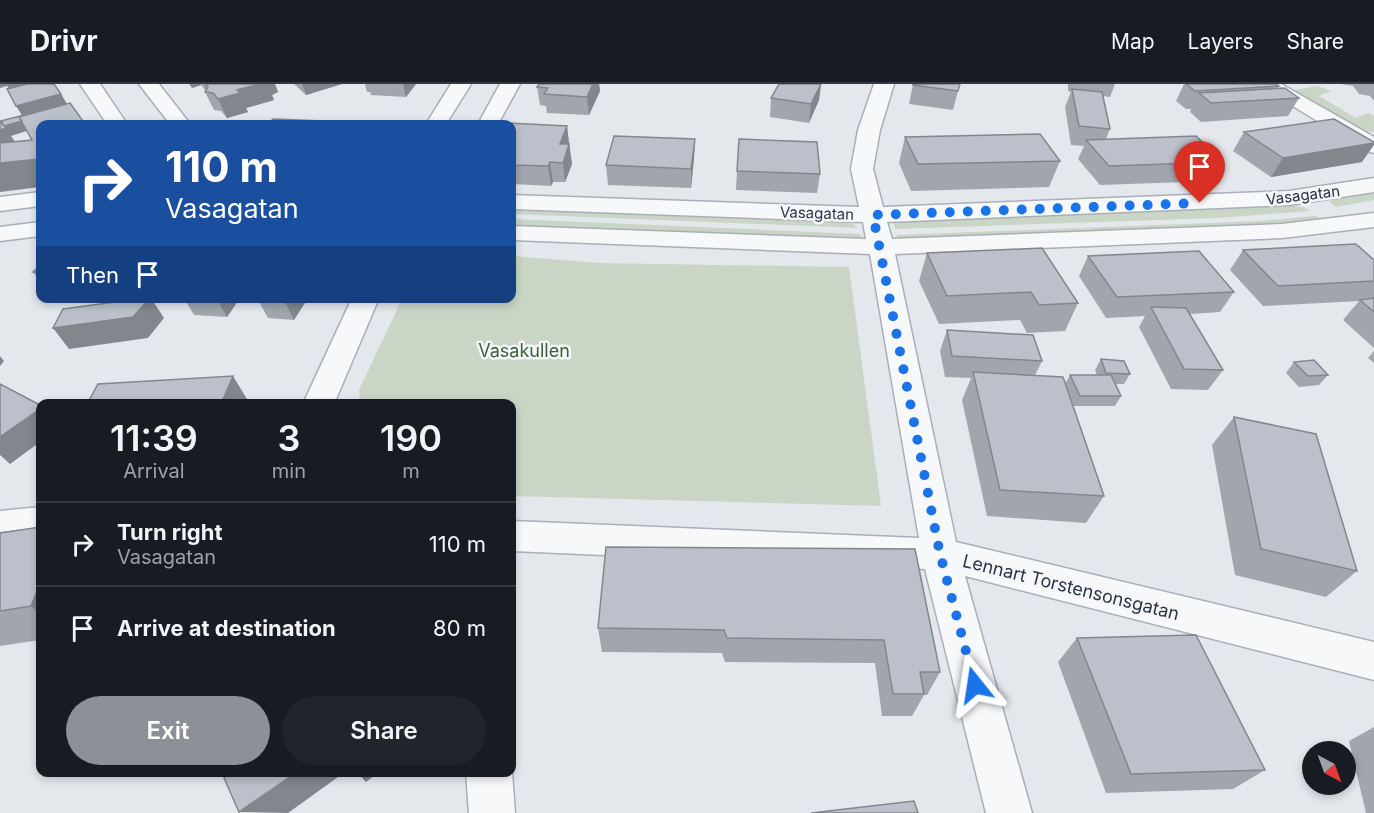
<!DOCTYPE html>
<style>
:root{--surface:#171b24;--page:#20242c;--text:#f1f3f6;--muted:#9ea1a6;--line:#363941;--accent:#8c9099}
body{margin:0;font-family:Inter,sans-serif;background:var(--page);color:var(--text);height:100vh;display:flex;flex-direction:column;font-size:22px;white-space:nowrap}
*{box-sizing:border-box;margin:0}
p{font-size:20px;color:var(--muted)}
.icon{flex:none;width:33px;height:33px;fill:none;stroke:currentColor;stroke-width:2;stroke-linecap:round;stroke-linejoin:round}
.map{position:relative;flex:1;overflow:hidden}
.side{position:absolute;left:36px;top:315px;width:480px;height:378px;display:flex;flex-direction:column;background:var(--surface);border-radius:12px;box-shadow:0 3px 9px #0003}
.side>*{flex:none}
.hud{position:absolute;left:36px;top:36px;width:480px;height:183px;border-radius:12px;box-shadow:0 3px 9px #0003;background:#1a4fa0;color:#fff;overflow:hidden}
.needle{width:39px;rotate:139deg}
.tools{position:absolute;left:1302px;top:657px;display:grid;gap:12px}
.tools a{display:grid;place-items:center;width:54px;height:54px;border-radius:50%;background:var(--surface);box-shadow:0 3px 9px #0003;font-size:30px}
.pin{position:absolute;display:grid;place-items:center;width:51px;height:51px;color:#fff;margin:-62px -26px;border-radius:50% 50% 50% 0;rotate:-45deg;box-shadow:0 0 6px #0007}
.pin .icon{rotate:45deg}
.me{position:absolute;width:66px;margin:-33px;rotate:345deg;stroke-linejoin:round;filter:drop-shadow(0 0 4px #0008)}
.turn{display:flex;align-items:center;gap:21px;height:126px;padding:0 30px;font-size:27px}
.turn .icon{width:78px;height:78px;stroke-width:2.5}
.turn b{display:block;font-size:42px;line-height:51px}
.then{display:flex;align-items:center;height:57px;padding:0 30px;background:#0003;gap:12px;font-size:22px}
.eta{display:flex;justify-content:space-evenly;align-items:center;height:102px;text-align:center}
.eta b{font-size:36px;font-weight:600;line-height:42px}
.primary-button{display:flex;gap:12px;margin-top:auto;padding:12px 30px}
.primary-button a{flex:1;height:69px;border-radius:36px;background:var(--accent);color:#fff;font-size:24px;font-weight:600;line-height:69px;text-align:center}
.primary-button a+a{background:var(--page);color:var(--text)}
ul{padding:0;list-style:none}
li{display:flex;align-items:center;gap:18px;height:84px;padding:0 30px;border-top:2px solid var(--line)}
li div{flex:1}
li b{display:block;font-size:22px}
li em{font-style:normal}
header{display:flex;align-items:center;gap:36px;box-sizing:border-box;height:84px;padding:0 30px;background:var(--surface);border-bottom:2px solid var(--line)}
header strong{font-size:28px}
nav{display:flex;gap:33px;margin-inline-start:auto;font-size:21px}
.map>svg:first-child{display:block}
</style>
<header>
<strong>Drivr</strong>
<nav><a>Map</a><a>Layers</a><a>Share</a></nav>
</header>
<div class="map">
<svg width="1374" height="729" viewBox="0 0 1374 729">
<rect width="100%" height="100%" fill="#e4e7ec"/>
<path fill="#c9d6c5" d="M1318 2 1331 7 1319 12 1356 34 1369 29 1374 32V48L1364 47 1294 6Z
M1374 108V116L1336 123 1330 118 1332 115Z
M512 122 850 137 858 144 512 130Z
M1293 122 1304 123 1310 127 1217 134 895 145 894 140 900 137Z
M1315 132 1320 134 1322 139 901 158 896 151 1261 137Z
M512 135 860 150 861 156 512 143Z
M512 172 598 179 849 183 881 422 512 412V320L360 319 359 306 402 215 512 214Z"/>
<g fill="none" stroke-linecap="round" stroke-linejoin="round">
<defs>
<path id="street" d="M80 0H100L127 40H107Z
M139 0H159L190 40H170Z
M451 0H471L446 40H426Z
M500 0H520L498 40H478Z
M874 0H894L880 46 873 85 883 123 1289 107 1374 94V108L1289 121 887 138 892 155 1282 140 1374 129V143L1282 154 895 170 956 458 1374 558V596L965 492 1032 729H986L925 485 512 467V437L919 454 870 170 512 156V142L866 155 863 138 512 125V111L859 123 851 85 858 46Z
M1257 0H1281L1374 53V69L1366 67Z
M40 108V122L0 127V113Z
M40 138V152L0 157V143Z
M352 214H379L334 320H303Z
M40 423V452L0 457V427Z
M466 688H512L515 729H469Z"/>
</defs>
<use href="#street" stroke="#a9aeb7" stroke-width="3"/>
<use href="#street" fill="#f7f8fa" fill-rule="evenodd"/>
</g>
<path fill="#a1a5ae" d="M189 0H275L278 8 272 11 274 16 246 24 248 28 227 34 221 27 214 26 205 8 206 5 205 6 201 1 192 4Z
M294 0H342L306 11Z
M365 0H416L406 13 371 11 370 8H367Z
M539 0H599L600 7 589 31 547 29 546 22 540 21 537 3Z
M779 0H821L819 16 809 39 770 33 771 14Z
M913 0 958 7 953 26 909 20Z
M1068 0H1115L1110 13 1103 12 1110 45 1106 55 1223 78 1212 97 1100 101 1078 75 1084 62 1071 61 1065 23 1071 8 1068 7Z
M1184 0H1276L1279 2 1278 4 1299 14 1288 32 1201 38 1190 28 1191 25H1186L1176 17Z
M1341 0H1374V17L1370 12 1359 10 1353 2Z
M512 40 567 42 572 80 565 98H553L551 102 512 100Z
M1244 48 1362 78 1271 93 1233 67Z
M905 53 1060 77 1049 103 911 107 899 79Z
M695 55 694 74 691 104 608 101 606 81Z
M737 87 820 90 817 109 736 106Z
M1243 166 1374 176V264L1343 236 1359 217 1263 222 1230 186Z
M927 169 1078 219 1065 247 1027 249 1020 236 939 240 919 197Z
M1088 172 1234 208 1220 228 1190 230 1223 286 1208 306 1171 305 1139 243 1145 232 1106 234 1079 192Z
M40 181V197L33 188Z
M184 214H240L227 233 194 231Z
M257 214H308L294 236 268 234Z
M947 246 1042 277 1035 291 1065 300 1070 291H1097L1095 286 1101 275 1130 290 1124 300H1116L1121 312 1115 322H1074L1069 311 1104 412 1086 439 987 432 962 316 971 294 945 293 940 267Z
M1374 267V279L1368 274Z
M1294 278 1328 291 1319 301 1299 303 1286 289Z
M1234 333 1357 487 1326 513 1235 491 1212 361Z
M40 443V556L0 562V448Z
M915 465 940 588 927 611H924L912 632H882L875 579 725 578 722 569 602 568 598 544Z
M1077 554 1265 686 1233 705 1106 709 1058 578Z
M1374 643V729H1366L1349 657Z"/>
<path fill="#83868d" d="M0 0H47L12 9 7 2 0 4Z
M190 0H200L201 1 192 4Z
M260 0H275L278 8 272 11 274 16 246 24 248 28 227 34 218 15 237 6Z
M302 0H342L306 11Z
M403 0H416L406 13Z
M593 0H599L600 7 589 31 587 13Z
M821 0 819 16 809 39 811 20Z
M61 10 72 28 33 45 11 52 19 63 0 69V43L25 36 16 22Z
M567 42 569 61 562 79 560 60Z
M695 55 694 74 691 104V85Z
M1374 59V61L1362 78 1271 93 1283 74Z
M569 60 572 80 565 98 563 79Z
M40 75V103L0 108V79Z
M550 78 553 98 551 102 548 82Z
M150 214H151L164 234 148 254 69 265 53 244Z
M216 214H240L227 233Z
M285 214H308L294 236 284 216Z
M0 272 4 277 0 282Z
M233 292 250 320H221Z
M40 325V358L10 380 0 371V353Z
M40 500V530L31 522Z
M297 688H345L288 729 239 728Z
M357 688H379L366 698Z"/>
<path fill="#bbc0ca" stroke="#83868d" stroke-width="1.5" d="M27 0H54L61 10 16 22 7 5Z
M205 0H260L237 6 240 9 218 15 213 9 205 8 208 3Z
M539 0H593L587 13 544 10 548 4 537 3Z
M779 0H821L811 20 771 14Z
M913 0H960L958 7 913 1Z
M1186 0H1276L1279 2 1195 7Z
M1285 4 1299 14 1211 19 1199 9Z
M1072 5 1102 8 1110 45 1079 42Z
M70 19 85 40H40V75L0 79V59L32 56 19 33Z
M24 31 19 33 22 37 4 42 1 37Z
M273 35 400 40H268Z
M1334 35 1374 58V59L1283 74 1244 48Z
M0 37 6 44 0 46Z
M506 39 567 42 560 60H569L563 79 550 78 548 82 512 81V40H505Z
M1040 50 1060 77 918 80 905 53Z
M614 52 695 55 691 85 606 81Z
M1196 52 1223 78 1109 82 1086 56Z
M739 55 817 58 820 90 737 87Z
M1356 160 1374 176V197L1278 202 1243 166Z
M1042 164 1078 219 1039 221 1031 208 947 212 927 169Z
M1199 167 1234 208 1117 213 1088 172Z
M40 181V188H33Z
M145 214H150L133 233 53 244 63 225Z
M263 214H285L284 216Z
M1374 214V228L1360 216Z
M1151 223 1186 224 1223 286 1184 285Z
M947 246 1033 251 1042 277 952 272Z
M1101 275 1124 277 1130 290 1106 289Z
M1314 276 1328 291 1308 292 1294 278Z
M973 288 1063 293 1104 412 1000 406Z
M1070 291H1111L1121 312H1080Z
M233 292 221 320H87L98 300Z
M0 300 40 321V325L0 353Z
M1234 333 1316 350 1357 487 1261 465Z
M40 443V500L31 522 0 527V449Z
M606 463 915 465 940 588H920L924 610H893L884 556 727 554 724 546 598 544Z
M1196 551 1265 686 1131 690 1077 554Z
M232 688H297L239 728 224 694Z
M914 717 918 729H811Z"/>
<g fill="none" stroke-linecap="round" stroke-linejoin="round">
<path stroke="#1a73e8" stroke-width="10" stroke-dasharray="0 18" d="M975 601 940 470 873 131 1200 119"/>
</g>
<g text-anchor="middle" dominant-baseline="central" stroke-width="5" stroke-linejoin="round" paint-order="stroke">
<g font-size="15" fill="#2b3445" stroke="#f4f6f9">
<text transform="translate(1303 111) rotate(-7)">Vasagatan</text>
<text transform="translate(817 129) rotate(2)">Vasagatan</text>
</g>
<g font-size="18" fill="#3f6138" stroke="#f4f6f9">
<text x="524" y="266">Vasakullen</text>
</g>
<g font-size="18" fill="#2b3445" stroke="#f4f6f9">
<text transform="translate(1071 503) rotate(14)">Lennart Torstensonsgatan</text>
</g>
</g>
</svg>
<div class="tools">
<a><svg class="needle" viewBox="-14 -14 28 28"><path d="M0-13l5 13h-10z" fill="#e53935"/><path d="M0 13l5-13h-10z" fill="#9ea1a6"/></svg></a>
</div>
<div class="pin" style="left:1200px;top:119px;background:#d93025"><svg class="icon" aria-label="arrive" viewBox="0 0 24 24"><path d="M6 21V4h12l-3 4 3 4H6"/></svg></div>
<svg class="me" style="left:975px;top:601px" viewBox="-20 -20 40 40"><path d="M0-17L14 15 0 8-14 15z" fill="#1a73e8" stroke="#fff" stroke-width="4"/></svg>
<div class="hud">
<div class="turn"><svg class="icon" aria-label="right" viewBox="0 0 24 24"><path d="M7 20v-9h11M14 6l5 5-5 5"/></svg><div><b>110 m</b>Vasagatan</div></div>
<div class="then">Then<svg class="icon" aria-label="arrive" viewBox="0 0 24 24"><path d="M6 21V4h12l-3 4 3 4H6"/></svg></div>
</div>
<section class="side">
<div class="eta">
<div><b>11:39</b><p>Arrival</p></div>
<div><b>3</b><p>min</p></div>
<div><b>190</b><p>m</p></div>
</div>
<ul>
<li><svg class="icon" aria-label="right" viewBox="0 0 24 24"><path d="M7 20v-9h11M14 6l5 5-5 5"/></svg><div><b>Turn right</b><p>Vasagatan</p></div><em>110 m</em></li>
<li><svg class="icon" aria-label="arrive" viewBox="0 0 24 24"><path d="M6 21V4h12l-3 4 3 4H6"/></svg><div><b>Arrive at destination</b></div><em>80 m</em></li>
</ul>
<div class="primary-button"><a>Exit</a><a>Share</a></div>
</section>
</div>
